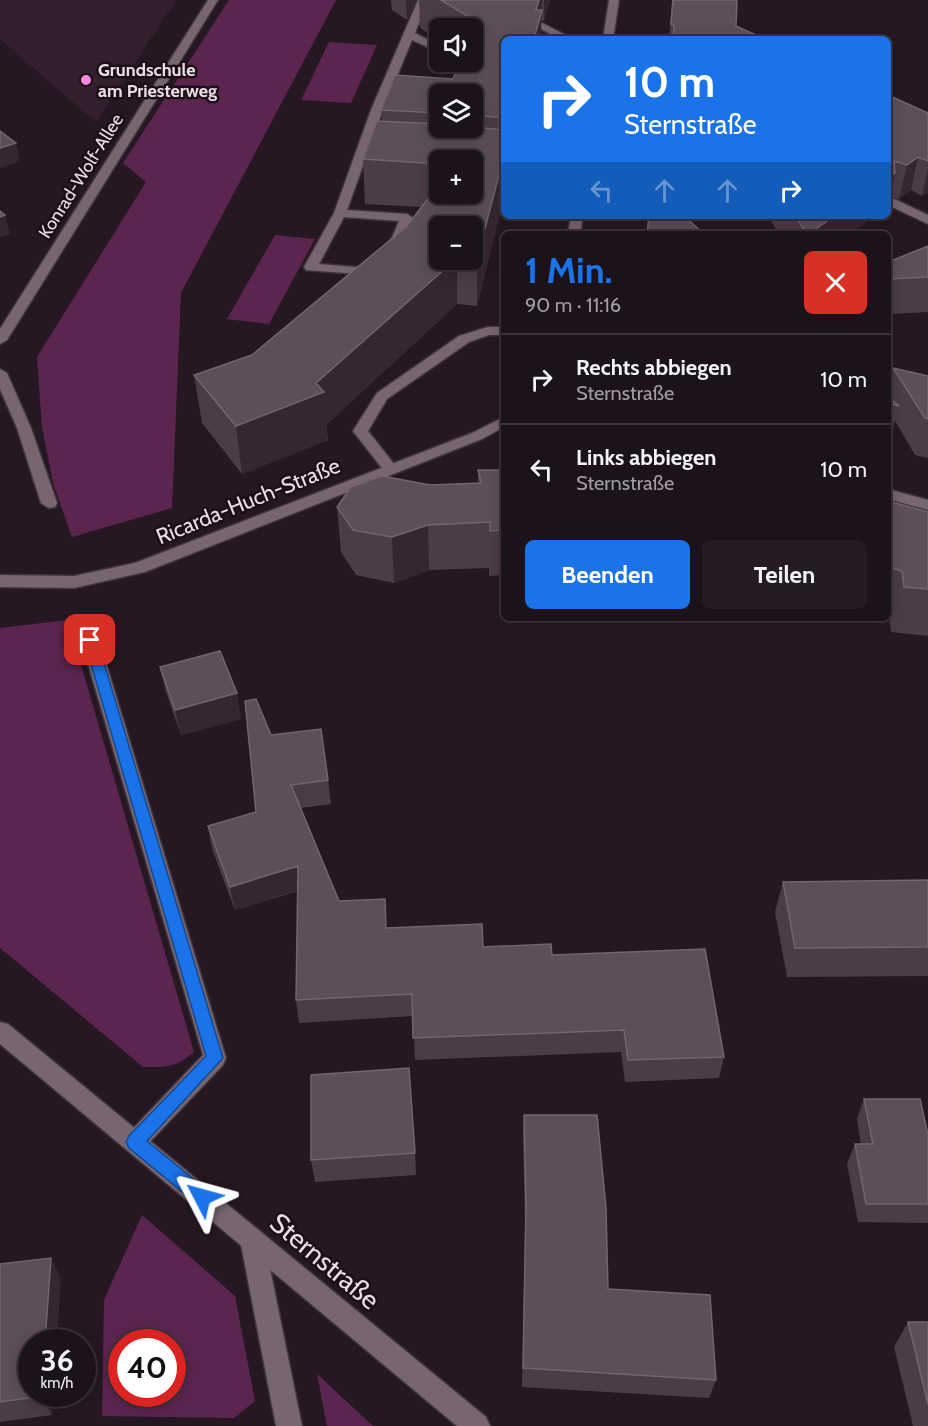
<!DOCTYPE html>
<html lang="de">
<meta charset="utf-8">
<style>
:root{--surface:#1c121a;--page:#251b23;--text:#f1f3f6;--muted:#a09ea2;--line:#3a3239;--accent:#1a73e8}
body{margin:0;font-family:Cabin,sans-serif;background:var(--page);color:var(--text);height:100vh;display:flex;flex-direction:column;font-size:22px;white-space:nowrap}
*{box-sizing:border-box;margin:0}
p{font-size:20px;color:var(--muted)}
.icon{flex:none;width:33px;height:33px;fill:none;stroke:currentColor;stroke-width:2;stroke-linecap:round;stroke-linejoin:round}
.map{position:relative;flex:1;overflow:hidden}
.panel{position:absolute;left:501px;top:231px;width:390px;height:390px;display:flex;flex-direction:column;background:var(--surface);border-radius:9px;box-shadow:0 3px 15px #0003,0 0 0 2px var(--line)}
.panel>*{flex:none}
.banner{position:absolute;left:501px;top:36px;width:390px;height:183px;border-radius:9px;box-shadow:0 3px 15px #0003,0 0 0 2px var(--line);background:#1a73e8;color:#fff;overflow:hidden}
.tools{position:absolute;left:429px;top:18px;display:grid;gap:12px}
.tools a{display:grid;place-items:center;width:54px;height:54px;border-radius:9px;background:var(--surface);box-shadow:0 3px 15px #0003,0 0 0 2px var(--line);font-size:30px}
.speed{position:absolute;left:18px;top:1329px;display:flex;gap:12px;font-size:30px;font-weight:700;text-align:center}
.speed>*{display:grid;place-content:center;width:78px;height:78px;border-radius:50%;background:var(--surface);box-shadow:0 3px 15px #0003,0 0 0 2px var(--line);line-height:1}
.speed small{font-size:15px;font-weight:400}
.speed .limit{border:9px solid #d22;background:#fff;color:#111}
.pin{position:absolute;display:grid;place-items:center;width:51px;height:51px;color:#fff;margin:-26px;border-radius:12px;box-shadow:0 3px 9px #0006}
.me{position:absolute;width:66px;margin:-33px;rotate:309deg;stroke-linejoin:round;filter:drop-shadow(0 0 4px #0008)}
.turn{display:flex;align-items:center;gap:21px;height:126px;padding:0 24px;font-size:27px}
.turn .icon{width:78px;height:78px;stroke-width:2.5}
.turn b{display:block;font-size:42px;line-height:51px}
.lanes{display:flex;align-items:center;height:57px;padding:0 24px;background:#0003;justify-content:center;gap:30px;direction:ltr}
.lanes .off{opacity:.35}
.round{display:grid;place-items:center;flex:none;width:63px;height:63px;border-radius:9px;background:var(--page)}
.summary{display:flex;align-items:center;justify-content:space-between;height:102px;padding:0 24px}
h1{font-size:36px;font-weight:800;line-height:45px;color:var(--accent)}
.cta{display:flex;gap:12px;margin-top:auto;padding:12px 24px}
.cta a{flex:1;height:69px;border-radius:9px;background:var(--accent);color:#fff;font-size:24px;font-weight:800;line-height:69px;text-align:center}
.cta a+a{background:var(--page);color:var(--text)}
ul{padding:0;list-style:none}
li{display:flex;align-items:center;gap:18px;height:90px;padding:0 24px;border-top:2px solid var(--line)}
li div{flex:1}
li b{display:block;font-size:22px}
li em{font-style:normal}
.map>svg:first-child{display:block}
</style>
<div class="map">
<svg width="928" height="1426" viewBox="0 0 928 1426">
<rect width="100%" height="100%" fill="#261822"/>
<path fill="#331f2e" d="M0 0H176L96 122 0 39Z"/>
<path fill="#5c2550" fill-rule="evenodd" d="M229 0H336L181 293 172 508 72 537 53 483 42 427 37 357 146 182 123 163Z
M329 42 377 45 351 103 301 100Z
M275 235 315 239 269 324 227 319Z
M68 620 194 1052C175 1068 166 1067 143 1067L0 948V628Z
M142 1215 235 1296 255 1401 234 1418 102 1416 104 1300ZM122 1342H172V1394H122Z
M317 1374 373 1426H327Z"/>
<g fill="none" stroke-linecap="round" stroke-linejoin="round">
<defs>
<path id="lane" d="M418 0H428L415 33 440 46V53L412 40 383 110 347 210 407 214 413 218 398 252 392 256 386 252 399 221 344 217 319 264 378 269 383 270 385 273 383 276 306 270 304 267 334 213 371 110Z
M485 0H498L573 39H560Z
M488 327H504V335H489L469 342 387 399 368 431 398 469 395 472H385L353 431 377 393 459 336Z
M0 369 7 373 31 428 57 503 55 507 49 508 41 503 17 428 0 389Z"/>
<path id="street" d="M609 0H619L613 39H603Z
M888 196 928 215V224L888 205Z
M571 216H583L580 234H568Z
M504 417V427L482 439 145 572 74 588 0 587V575L74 576 135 563 472 433Z
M888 489 928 500V510L888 499Z
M90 634 96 636 99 640 226 1058 223 1065 143 1149 135 1153 127 1149 124 1142 127 1135 203 1055 81 640 84 636Z
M252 1227 260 1231 264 1239 302 1426H276L240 1239 244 1231Z"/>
<path id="secondary" d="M208 0H218L7 340 0 344V329Z
M0 1022 8 1024 486 1417 490 1426H457L0 1044Z"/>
</defs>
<use href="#lane" stroke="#3f343c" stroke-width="3"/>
<use href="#street" stroke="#3f343c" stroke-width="3"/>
<use href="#secondary" stroke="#3f343c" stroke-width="3"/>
<use href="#lane" fill="#776571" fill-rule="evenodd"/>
<use href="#street" fill="#776571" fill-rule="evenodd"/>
<use href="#secondary" fill="#776571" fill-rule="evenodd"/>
</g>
<path fill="#4c3c48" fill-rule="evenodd" d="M391 0H416L407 20 392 10Z
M419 0H550L544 21 541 20V39H504V197L477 306 457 304 326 425 328 440 242 474 202 423 194 375 252 355 407 226 421 207 365 204 363 159 382 121 381 110 453 79 472 28H440V40L420 28ZM440 94H472V128H440ZM440 160H472L440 194ZM472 226V260H440Z
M672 0 736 26 765 39H669Z
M888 95 928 113V192L922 196 911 190 899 199 890 196Z
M768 216H875L850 234H779Z
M928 246V312L888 314V262Z
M893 368 928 376V458L915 455 895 421 888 448V387Z
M478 470H504V575L489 576V568L429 570 394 583 356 575 341 552 337 507 430 485 478 483Z
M888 501 928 512V636L891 632 889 616H888Z
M160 667 241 719 181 735 166 692Z
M271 735 328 780 331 804 301 808 339 901 387 928 483 947 552 955 724 1057 719 1078 625 1082 621 1052 415 1060 413 1016 299 1023 296 1000 298 891 235 910 212 849 208 826 256 812Z
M928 880V976L787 977 775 912 783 882Z
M864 1099 928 1135V1223L858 1222 847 1164 855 1144H861L857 1119Z
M524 1115 608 1289 716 1380 709 1398 522 1387 525 1226 523 1138Z
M415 1153 416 1175 315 1182 311 1160Z
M0 1264 61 1279 32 1394H53L52 1415 0 1422Z
M908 1322H928V1426H913L894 1347Z"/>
<path fill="#362632" d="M406 0H416L407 20Z
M539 0H542L541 39H534L536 10Z
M544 0H550L544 21Z
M16 143 20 161 0 168V148Z
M504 156V197L477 306V259Z
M918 157 911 190 899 199 907 165Z
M928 169V192L922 196Z
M895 173 888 204V178Z
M5 215 10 234 0 237V217Z
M834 216H875L850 234H809Z
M455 260H457V304L326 425 328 440 242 474 236 426Z
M428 525 429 570 394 583 392 537Z
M237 693 241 719 181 735 175 710Z
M298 866 302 889 235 910 230 887Z
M51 1258 61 1279 57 1342H45Z
M41 1394H53L52 1415 41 1396Z"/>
<path fill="#5d4e59" stroke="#73646f" stroke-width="1.5" d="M441 0H539L536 10H542L534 39H504V118L472 115V94H440V113L381 110 395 75 453 79 459 62H472V28H471L474 20Z
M673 0H737L736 26 765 39H673L674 26 671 24Z
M888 95 928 113V161L918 157 907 165 894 161 895 173 888 178Z
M377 121 440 124V128L472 127 504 130V156L477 259H472V226H440V260H455L316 383 324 392 236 426 194 375 252 355 407 226 440 183V194H472V160H440V164L363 159Z
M0 131 16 143 0 148Z
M0 211 5 215 0 217Z
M649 216H684L704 234H647Z
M795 216H834L809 234H807Z
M928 246V277L888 279V262Z
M893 368 928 376V419L925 418Z
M888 396 899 406 888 403Z
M478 470H504V530L490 531V522L428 525 392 537 353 530 337 507 351 487 382 476 430 485 481 483Z
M888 501 928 512V589L904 587 902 571 888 567Z
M220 651 237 693 175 710 160 667Z
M256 699 271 735 321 729 328 780 291 785 339 901 385 899 386 928 482 924 483 947 551 944 552 955 705 949 724 1057 628 1060 624 1030 413 1038 412 994 296 1000 298 866 230 887 208 826 256 812 245 701Z
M928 880V947L795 948 783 882Z
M409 1068 415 1153 311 1160V1075Z
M864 1099H920L928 1135V1204H866L855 1144H873Z
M524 1115H597L606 1208 608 1289 710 1295 716 1380 523 1368 526 1205Z
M51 1258 45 1342H32V1394H41V1396L0 1402V1264Z
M908 1322H928V1404Z"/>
<path fill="#1a73e8" stroke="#114b97" stroke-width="1.5" d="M90 635 97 640 223 1058 147 1141 208 1191 211 1197 208 1203 202 1206 196 1203 129 1148 126 1142 129 1136 206 1056 84 640Z"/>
<circle fill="#fd86e2" stroke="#1d0f19" stroke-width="2" cx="86" cy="80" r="6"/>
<g text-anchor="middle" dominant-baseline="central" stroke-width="5" stroke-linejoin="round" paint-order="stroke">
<g font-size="18" font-weight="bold" fill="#e9dee6" stroke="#1d0f19" text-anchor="start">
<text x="98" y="70">Grundschule<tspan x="98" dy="21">am Priesterweg</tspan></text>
</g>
<g font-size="18" fill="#e9dee6" stroke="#1d0f19">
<text transform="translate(81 176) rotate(-58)">Konrad-Wolf-Allee</text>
</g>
<g font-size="22" fill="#e9dee6" stroke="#1d0f19">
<text transform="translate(248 501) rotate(-22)">Ricarda-Huch-Straße</text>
</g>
<g font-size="27" fill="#e9dee6" stroke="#1d0f19">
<text transform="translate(325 1261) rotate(40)">Sternstraße</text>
</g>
</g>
</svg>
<div class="tools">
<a><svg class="icon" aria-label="sound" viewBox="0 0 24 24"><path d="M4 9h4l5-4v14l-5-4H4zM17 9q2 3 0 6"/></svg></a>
<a><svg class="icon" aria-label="layers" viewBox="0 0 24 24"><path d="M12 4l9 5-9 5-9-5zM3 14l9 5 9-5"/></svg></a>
<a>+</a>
<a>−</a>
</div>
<div class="speed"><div>36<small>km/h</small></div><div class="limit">40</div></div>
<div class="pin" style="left:90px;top:640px;background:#d93025"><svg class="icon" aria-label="arrive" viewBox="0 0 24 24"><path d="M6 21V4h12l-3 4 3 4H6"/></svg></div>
<svg class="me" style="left:202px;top:1197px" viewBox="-20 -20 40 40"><path d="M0-17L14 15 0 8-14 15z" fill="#1a73e8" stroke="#fff" stroke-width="4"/></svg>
<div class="banner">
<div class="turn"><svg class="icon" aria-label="right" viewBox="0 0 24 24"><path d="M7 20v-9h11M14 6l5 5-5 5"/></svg><div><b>10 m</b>Sternstraße</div></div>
<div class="lanes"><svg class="icon off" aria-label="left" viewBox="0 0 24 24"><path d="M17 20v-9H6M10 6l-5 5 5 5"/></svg><svg class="icon off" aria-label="ahead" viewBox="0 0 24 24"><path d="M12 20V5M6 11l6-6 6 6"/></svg><svg class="icon off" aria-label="ahead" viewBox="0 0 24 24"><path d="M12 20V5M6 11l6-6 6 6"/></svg><svg class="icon" aria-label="right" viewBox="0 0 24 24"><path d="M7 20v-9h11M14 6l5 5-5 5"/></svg></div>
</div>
<section class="panel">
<div class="summary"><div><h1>1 Min.</h1><p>90 m · 11:16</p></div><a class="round" style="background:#d93025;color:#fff"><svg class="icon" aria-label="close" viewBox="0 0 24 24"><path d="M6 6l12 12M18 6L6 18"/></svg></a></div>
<ul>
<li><svg class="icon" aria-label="right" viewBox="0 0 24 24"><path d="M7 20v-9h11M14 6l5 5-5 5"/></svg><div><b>Rechts abbiegen</b><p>Sternstraße</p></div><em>10 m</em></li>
<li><svg class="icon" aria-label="left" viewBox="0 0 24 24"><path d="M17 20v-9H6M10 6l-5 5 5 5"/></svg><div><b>Links abbiegen</b><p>Sternstraße</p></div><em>10 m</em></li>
</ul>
<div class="cta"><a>Beenden</a><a>Teilen</a></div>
</section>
</div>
